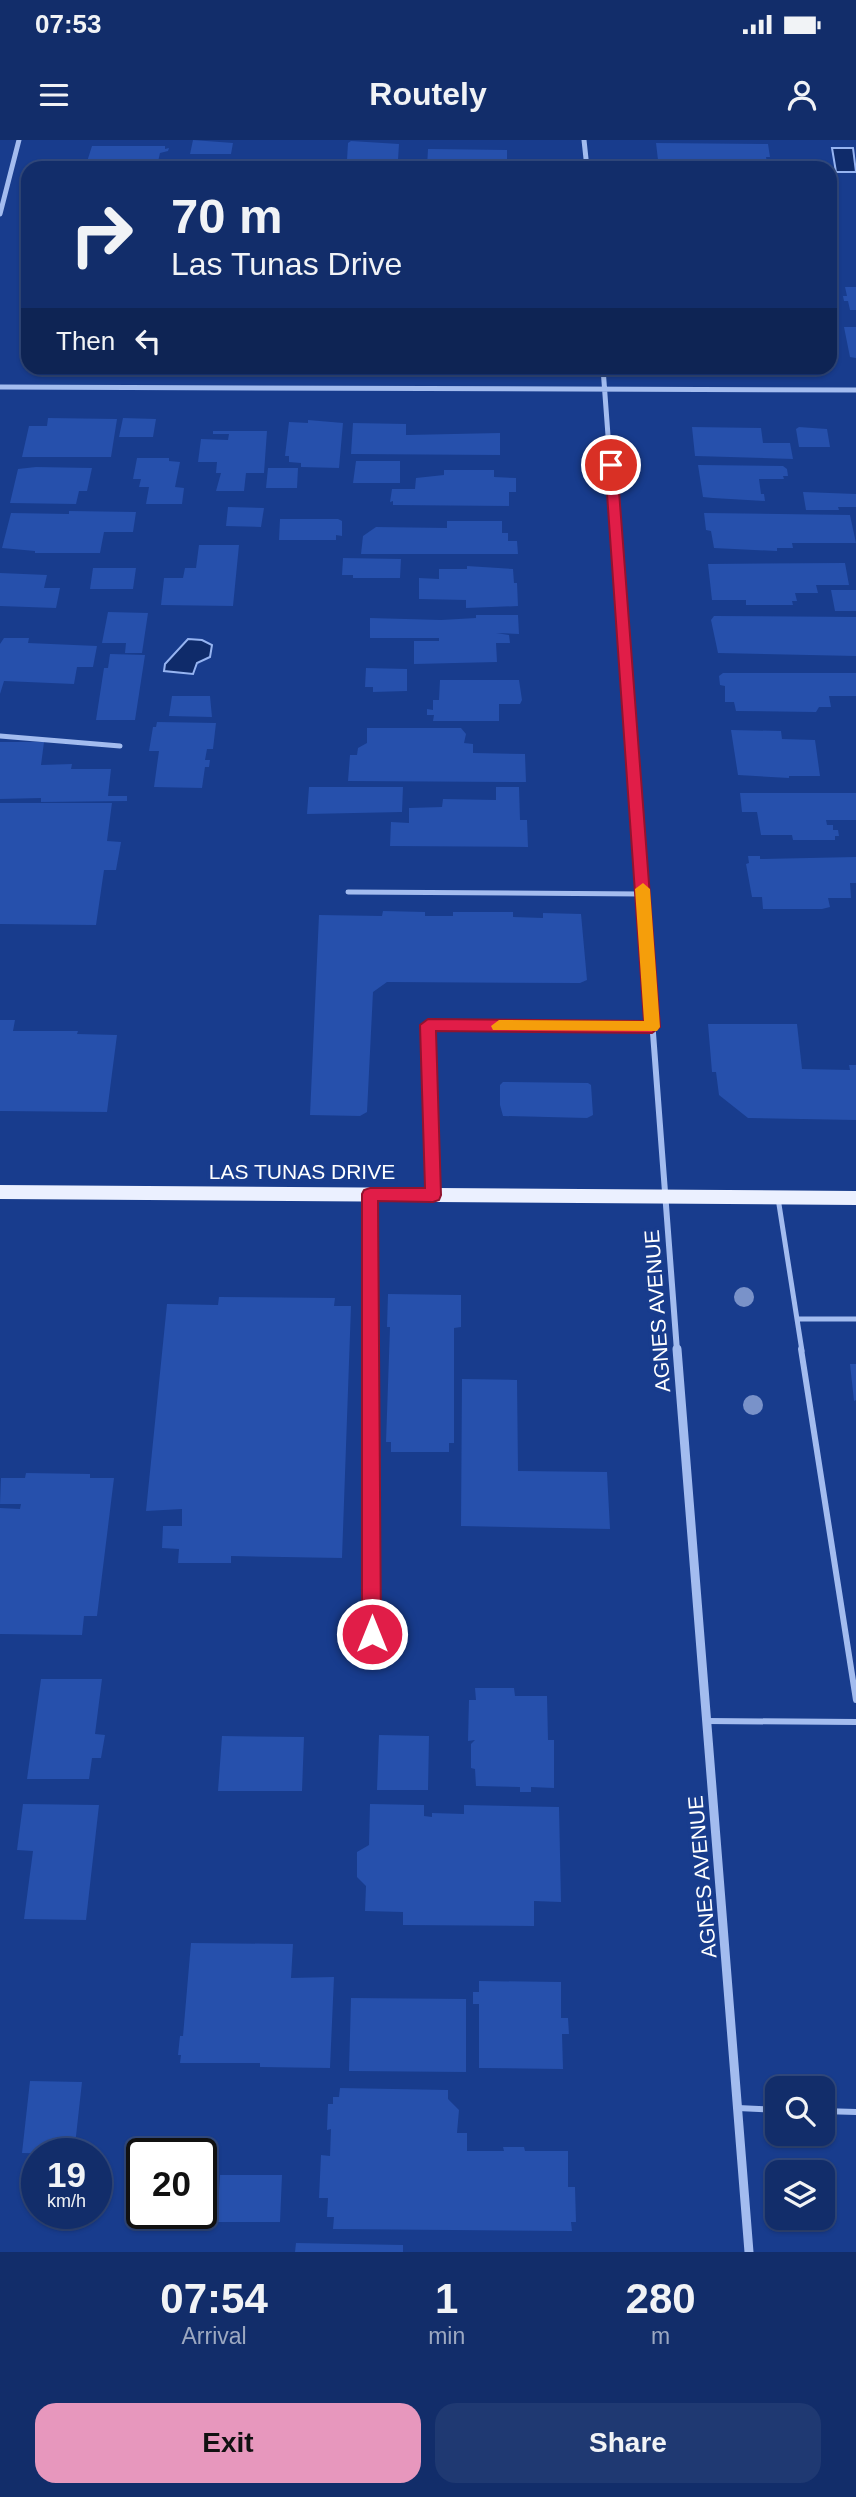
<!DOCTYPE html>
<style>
:root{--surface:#122d6a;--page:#1f3972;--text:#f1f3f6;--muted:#9ca8c1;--line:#31497e;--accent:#e797bd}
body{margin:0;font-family:Helvetica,sans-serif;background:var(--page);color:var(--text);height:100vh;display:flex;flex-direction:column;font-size:26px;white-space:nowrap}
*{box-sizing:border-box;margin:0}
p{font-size:23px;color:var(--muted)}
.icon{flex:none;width:38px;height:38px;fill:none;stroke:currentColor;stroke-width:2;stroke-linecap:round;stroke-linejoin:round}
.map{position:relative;height:2112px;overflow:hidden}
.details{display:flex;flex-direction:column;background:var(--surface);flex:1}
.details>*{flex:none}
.hud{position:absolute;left:21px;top:21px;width:816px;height:214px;border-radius:21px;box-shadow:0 2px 5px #0004,0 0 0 2px var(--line);background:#122d6a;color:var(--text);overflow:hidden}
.buttons{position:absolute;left:765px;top:1936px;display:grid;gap:14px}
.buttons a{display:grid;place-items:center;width:70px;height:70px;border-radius:14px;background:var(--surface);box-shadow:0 2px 5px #0004,0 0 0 2px var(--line);font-size:35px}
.speed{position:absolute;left:21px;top:1998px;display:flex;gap:14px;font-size:35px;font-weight:700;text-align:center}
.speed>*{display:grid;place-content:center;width:91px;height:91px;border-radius:50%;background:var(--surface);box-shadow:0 2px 5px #0004,0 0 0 2px var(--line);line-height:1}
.speed small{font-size:18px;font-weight:400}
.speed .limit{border:4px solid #111;border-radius:10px;background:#fff;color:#111}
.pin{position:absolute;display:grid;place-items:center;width:60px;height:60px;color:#fff;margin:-30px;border:4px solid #fff;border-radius:50%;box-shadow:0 2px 7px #0007}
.me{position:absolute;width:77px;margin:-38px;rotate:0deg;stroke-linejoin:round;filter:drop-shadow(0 0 5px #0008)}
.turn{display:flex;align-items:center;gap:24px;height:147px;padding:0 35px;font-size:32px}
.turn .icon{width:91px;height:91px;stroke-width:2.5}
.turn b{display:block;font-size:49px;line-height:60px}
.then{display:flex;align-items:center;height:66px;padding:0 35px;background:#0003;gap:14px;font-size:26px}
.eta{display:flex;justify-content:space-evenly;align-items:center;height:119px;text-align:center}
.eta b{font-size:42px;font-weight:800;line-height:49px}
.action{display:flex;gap:14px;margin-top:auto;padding:14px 35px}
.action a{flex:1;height:80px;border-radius:21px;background:var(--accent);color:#111;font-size:28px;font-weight:800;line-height:80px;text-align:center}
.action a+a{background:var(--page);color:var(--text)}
.status{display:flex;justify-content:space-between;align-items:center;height:49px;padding:0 35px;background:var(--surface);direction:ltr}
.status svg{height:19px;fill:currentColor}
header{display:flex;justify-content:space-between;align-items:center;height:91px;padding:0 35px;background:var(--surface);font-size:32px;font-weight:800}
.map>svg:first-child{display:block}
</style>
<div class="status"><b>07:53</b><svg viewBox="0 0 49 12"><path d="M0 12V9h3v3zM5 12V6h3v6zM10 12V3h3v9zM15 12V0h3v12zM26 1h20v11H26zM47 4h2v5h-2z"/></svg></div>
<header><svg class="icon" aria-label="menu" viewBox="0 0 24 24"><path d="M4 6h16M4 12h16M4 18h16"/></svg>Routely<svg class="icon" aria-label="person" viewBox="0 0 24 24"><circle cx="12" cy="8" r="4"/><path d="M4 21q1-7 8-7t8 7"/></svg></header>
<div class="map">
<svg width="856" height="2112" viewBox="0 0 856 2112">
<rect width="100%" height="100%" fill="#183c8d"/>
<path fill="#0f2b6a" stroke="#96b4f1" stroke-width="2" d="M832 8H853L856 32H836Z
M188 499 202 500 212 505 210 517 197 523 193 534 164 531 165 524Z"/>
<path fill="#2650ac" d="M193 0 233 3 231 14H190Z
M351 1 399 4 398 20H347L348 3Z
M656 3 768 4 770 17H766L768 27 765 28H699L701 21 658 20Z
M92 6H165V9L169 8 168 11 160 13 157 26 85 28Z
M428 9 507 10V28H427Z
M845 147H856V170H850L848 161H844L843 156H847Z
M844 187H856V218L850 217Z
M48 278 117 279 111 317H22L29 286H47Z
M123 278 156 279 153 297H119Z
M308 280 343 283 339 328 301 327V323L289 322V316H285L289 282 308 283Z
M353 283 406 284V295L500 293V315L351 314Z
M692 287 761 288 763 303H790L793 319 695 316Z
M799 287 827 289 830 307H799L796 289Z
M213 291H267L264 333H246L244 351H216L221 333H216L217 322H198L201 299 228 300 229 294H213Z
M137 318H169V321L180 322 175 347 184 348 182 364H146L149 347H139L141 339H133Z
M356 321H400V343H353Z
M698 325 783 326 787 329 788 336H783L784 339H759L761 354H764L765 361 713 358 703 357Z
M36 327 92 328 87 351H79L76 364 10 363 18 329Z
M268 328H298L297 348H266Z
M444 330H494V337L516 338V352H509V366L393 365V361L390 362 392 349H415L416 338 444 335Z
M803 352 856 354V367H838L839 370H806Z
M228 367 264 368 261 387 226 386Z
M69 371 136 372 133 392H104L100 413H35V411L2 408 11 373 69 374Z
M704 373 850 375 856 403H792L793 408H777V411L714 408 711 391 706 390Z
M280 379H338L342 381V396L336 395V400H279Z
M447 381H502V393H508V401H517L518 414H361L363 396 376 387 447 388Z
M199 405H239L233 466 161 465 164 438H183L185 428H196Z
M343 418 401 419 400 438H353V435H342Z
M845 423 849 445H816L818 453H795L797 461H792L793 465H746V460H712L708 424Z
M467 426 513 429 514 443H517L518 466 466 468V460L419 459V438L439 439V429H467Z
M93 428H136L133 449H90Z
M0 433 47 435 44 448H60L56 468 0 466Z
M831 450H856V471H835Z
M108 472 148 473 142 513H125L126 503H102Z
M476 475H518L519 494 496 493 509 495 510 503H496L497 522 414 524V501H439V498H370V478L441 480 476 478Z
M714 476 856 477V516L718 513 711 480Z
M4 498H29L28 503 97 506 93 527H77L74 544 4 541 0 554V504Z
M110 514 145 515 135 580H96L104 528H108Z
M366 528 407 529V551L373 552V547H365Z
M723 533H856V556H829L831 567H819L816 572 736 571 734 562H725V546L720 545 719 536Z
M440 540H519L522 560 520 564H499V581H433L434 575H427V569L433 570V560H439Z
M172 556H210L212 577 169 576Z
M157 582 216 583 213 609H207L205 620H210L209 627H205L202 648 154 647 159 611H149L153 587H156Z
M367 588H461L466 594 464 603 473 604V613L525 614 526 642 348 641 350 615H357L358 608 367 603Z
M731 590 781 591 782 599 815 600 820 636H789V638L738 635Z
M0 602H44L41 625 72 624 71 629H111L108 656H127V661L41 662V658L0 659Z
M309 647H403L402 672 307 674Z
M496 647H519L520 680H527L528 707 390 706 391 682 409 683V668L442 667 443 659 496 660Z
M740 653H856V680H826L827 685H833V690H838L839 696H835V700H793L792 695H761L757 672H742Z
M0 663H112L107 701 121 702 116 730H104L96 785 0 784Z
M748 716H760V719L856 717V743H850L851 758H828L830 767 822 769H763L762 757H752L746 724 749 723Z
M383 771 425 772V776H453V772H513V777L543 778V773L581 774 587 840 580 843 387 842 373 852 367 972 360 976 310 975 319 775 382 776Z
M0 880H15L13 891H78L77 894 117 895 107 972 0 971Z
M708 884H797L802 929 850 930 849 925H856V980L748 978 719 955 716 932H712Z
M503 942 588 943 591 945 593 975 587 978 503 976 500 965V945Z
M388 1154 461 1155V1187L454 1188V1303H449V1312H391V1302H386L390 1187H387Z
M219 1157 335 1158 334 1166H351L342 1418 231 1416V1423H178L179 1409 162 1408 163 1386H182V1369L146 1371 167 1164 218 1165Z
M850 1224H856V1260L854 1261Z
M462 1239 517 1240 518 1331 607 1332 610 1389 461 1386Z
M26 1333 90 1334V1338H114L97 1476H84L82 1495 0 1494V1368L20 1369 21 1364H0L1 1338H25Z
M41 1539H102L95 1594 105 1595 101 1618H92L89 1639H27Z
M475 1548H514L515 1556H547L548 1600H554V1648L531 1647V1652H520V1647L476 1646 475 1629 471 1628V1604L475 1600 468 1601 469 1560H476Z
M379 1595 429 1596 428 1650H377Z
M222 1596 304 1597 302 1651H218Z
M23 1664 99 1665 86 1780 24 1779 33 1711 17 1710Z
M370 1664 424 1665V1676L432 1677V1673L464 1674V1665L559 1667 561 1762 534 1761V1786L403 1785V1772L365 1771 366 1746 357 1737V1712L369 1705Z
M191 1803 293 1804 291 1838 334 1837 330 1928 260 1927V1923H180L181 1915H178L180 1896H183Z
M479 1841 561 1842V1878H568L569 1894H562L563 1929 479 1928V1864H473V1852H479Z
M351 1858 466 1859V1932L349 1931Z
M30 1941 82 1942 74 2014 22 2013Z
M340 1948 448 1950V1959L459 1970 457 1993H467V2011H504L503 2007H524L525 2011H568V2047H575L576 2082H571L572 2091 333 2089 334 2077H327L328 2058H319L321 2015 330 2016 331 1989 327 1990 328 1964H333V1957H339Z
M220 2035H282L280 2082H217Z
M296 2103 403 2105V2112H295Z"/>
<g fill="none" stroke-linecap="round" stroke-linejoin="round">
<path stroke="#a3bcef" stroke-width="5" d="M0 596 120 606
M348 752 643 754
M433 1053 428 885 652 887
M370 1057 371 1211
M778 1058 802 1211
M797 1179H856"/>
<path stroke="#a3bcef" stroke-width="6" d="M371 1209 372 1494
M801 1209 856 1560
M707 1581 856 1582
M738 1968 777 1970
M822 1971 856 1972"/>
<path stroke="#a3bcef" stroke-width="5" d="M584 0 587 28
M0 74 19 0
M603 228 625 524
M0 247 856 250"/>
<path stroke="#a3bcef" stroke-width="6" d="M625 522 677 1211"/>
<path stroke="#a3bcef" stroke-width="9" d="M677 1209 749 2112"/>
<path fill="#ebf0ff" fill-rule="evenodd" d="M0 1045 856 1051V1065L0 1059Z"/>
</g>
<g fill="#7992c9">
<circle cx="744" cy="1157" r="10"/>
<circle cx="753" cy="1265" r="10"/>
</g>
<path fill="#e11d48" stroke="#92132f" stroke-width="2" d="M611 322 617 325 660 887 652 893 436 891 441 1055 439 1060 433 1062 378 1061 381 1494 378 1500 372 1503 365 1500 362 1494V1054L364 1050 370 1048H425L420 885 428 879 644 881 605 325Z"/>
<path fill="#f59e0b" d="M643 743 650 749 660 887 657 891 493 890 491 886 499 880 644 881 635 749Z"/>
<g text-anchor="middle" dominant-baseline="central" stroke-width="7" stroke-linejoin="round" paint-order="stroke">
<g font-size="21" fill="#fff" stroke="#183c8d">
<text x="302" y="1031">LAS TUNAS DRIVE</text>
<text transform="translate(657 1171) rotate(-94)">AGNES AVENUE</text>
<text transform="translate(702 1737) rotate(-95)">AGNES AVENUE</text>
</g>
</g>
</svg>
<div class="buttons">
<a><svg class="icon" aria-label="search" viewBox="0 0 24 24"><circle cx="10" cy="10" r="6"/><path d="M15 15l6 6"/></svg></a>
<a><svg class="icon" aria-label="layers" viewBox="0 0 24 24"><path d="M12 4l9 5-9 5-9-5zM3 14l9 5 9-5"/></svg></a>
</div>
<div class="speed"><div>19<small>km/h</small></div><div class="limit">20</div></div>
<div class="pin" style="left:611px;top:325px;background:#d93025"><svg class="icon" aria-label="arrive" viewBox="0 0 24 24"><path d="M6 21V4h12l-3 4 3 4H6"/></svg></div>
<svg class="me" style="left:372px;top:1494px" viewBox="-20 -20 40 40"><circle r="17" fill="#e11d48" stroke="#fff" stroke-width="3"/><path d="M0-11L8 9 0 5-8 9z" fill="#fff"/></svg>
<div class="hud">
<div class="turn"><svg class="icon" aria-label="right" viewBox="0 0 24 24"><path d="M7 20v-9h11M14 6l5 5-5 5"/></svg><div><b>70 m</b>Las Tunas Drive</div></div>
<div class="then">Then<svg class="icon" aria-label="left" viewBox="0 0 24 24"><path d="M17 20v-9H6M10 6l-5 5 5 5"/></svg></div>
</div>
</div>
<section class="details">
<div class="eta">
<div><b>07:54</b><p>Arrival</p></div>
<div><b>1</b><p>min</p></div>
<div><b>280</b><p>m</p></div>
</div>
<div class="action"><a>Exit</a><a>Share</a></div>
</section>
